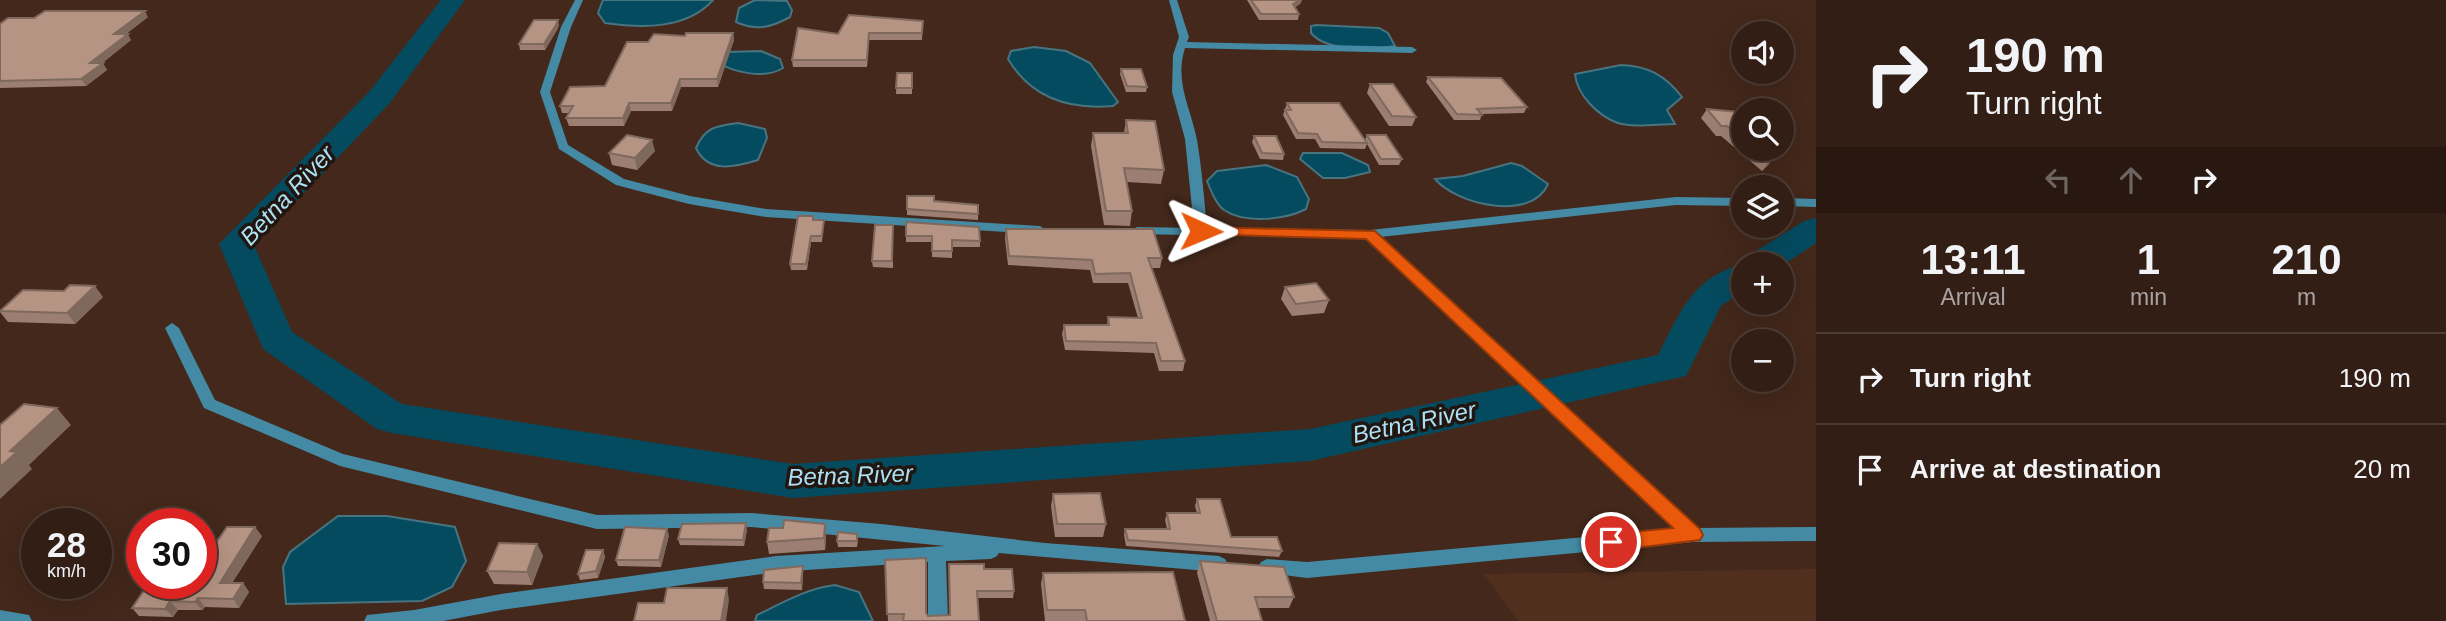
<!DOCTYPE html>
<meta charset="utf-8">
<style>
:root{--surface:#321e14;--page:#3d2b22;--text:#f1f3f6;--muted:#a8a2a0;--line:#4d3c34}
body{margin:0;font-family:Arial,sans-serif;background:var(--page);color:var(--text);height:100vh;display:flex;flex-direction:column;font-size:26px;white-space:nowrap}
*{box-sizing:border-box;margin:0}
p{font-size:23px;color:var(--muted)}
.icon{flex:none;width:38px;height:38px;fill:none;stroke:currentColor;stroke-width:2;stroke-linecap:round;stroke-linejoin:round}
.map{position:relative;flex:1;overflow:hidden}
.sheet{display:flex;flex-direction:column;background:var(--surface);width:630px}
.sheet>*{flex:none}
.hud{background:#321e14;color:var(--text);overflow:hidden}
.buttons{position:absolute;left:1731px;top:21px;display:grid;gap:14px}
.buttons a{display:grid;place-items:center;width:63px;height:63px;border-radius:50%;background:var(--surface);box-shadow:0 7px 28px #0002,0 0 0 2px var(--line);font-size:35px}
.speed{position:absolute;left:21px;top:508px;display:flex;gap:14px;font-size:35px;font-weight:700;text-align:center}
.speed>*{display:grid;place-content:center;width:91px;height:91px;border-radius:50%;background:var(--surface);box-shadow:0 7px 28px #0002,0 0 0 2px var(--line);line-height:1}
.speed small{font-size:18px;font-weight:400}
.speed .limit{border:10px solid #d22;background:#fff;color:#111}
.pin{position:absolute;display:grid;place-items:center;width:60px;height:60px;color:#fff;margin:-30px;border:4px solid #fff;border-radius:50%;box-shadow:0 2px 7px #0007}
.me{position:absolute;width:77px;margin:-38px;rotate:91deg;stroke-linejoin:round;filter:drop-shadow(0 0 5px #0008)}
.turn{display:flex;align-items:center;gap:24px;height:147px;padding:0 35px;font-size:32px}
.turn .icon{width:91px;height:91px;stroke-width:2.5}
.turn b{display:block;font-size:49px;line-height:60px}
.lanes{display:flex;align-items:center;height:66px;padding:0 35px;background:#0003;justify-content:center;gap:35px;direction:ltr}
.lanes .off{opacity:.35}
.eta{display:flex;justify-content:space-evenly;align-items:center;height:119px;text-align:center}
.eta b{font-size:42px;font-weight:700;line-height:49px}
ul{padding:0;list-style:none}
li{display:flex;align-items:center;gap:21px;height:91px;padding:0 35px;border-top:2px solid var(--line)}
li div{flex:1}
li b{display:block;font-size:26px}
li em{font-style:normal}
main{display:flex;flex:1;min-height:0}
.map>svg:first-child{display:block}
</style>
<main>
<div class="map">
<svg width="1816" height="621" viewBox="0 0 1816 621">
<rect width="100%" height="100%" fill="#43281b"/>
<path fill="#502f1e" d="M1816 569V621H1518L1484 574Z"/>
<path fill="#054b60" stroke="#487480" stroke-width="2" d="M603 0H713C686 30 641 28 605 23L598 13Z
M755 0 787 1 792 10 790 17C770 28 756 31 736 22L739 8Z
M1316 25 1379 28 1388 33 1395 46C1371 50 1327 52 1311 33V26Z
M1034 47 1066 51 1090 63 1118 102 1113 106C1069 110 1031 98 1008 59L1011 51Z
M761 51 780 59 783 68C764 80 732 72 715 61L727 52Z
M1621 65C1648 66 1665 75 1682 97L1667 110 1675 124C1657 124 1635 128 1618 123 1598 116 1577 95 1575 74Z
M738 123 765 129 767 138 758 160C735 167 708 174 696 148 705 127 716 126 738 123Z
M1303 153H1342L1368 165 1370 172 1345 178H1323L1300 159Z
M1511 163 1522 166 1548 184C1532 222 1457 205 1435 179L1463 176Z
M1266 165 1297 177 1309 199 1306 209C1285 220 1245 224 1224 210 1216 204 1211 191 1207 181L1217 171Z
M338 516H387L455 527 466 561 452 587 422 601 286 604 283 567 290 552Z
M835 585 859 592 873 621H755L757 615C782 603 808 588 835 585Z"/>
<g fill="none" stroke-linecap="round" stroke-linejoin="round">
<path fill="#054b60" fill-rule="evenodd" d="M441 0H465L389 104 254 245 292 332 402 404 793 464 1310 429 1658 355C1680 313 1692 277 1743 264L1748 256 1804 221 1816 218V243L1782 266 1743 264V291L1721 306 1686 376 1310 461 793 498 392 433 377 429 263 349 219 244 369 92Z"/>
<path fill="#458aa4" fill-rule="evenodd" d="M575 0H583L571 27 550 92 568 145 624 179 690 196 766 209 1040 226 1046 230 1040 234 766 217 689 204 616 185 559 149 540 92 561 27Z
M1169 0H1177L1189 37 1187 42 1412 47 1417 50 1412 53 1185 48C1174 82 1191 108 1197 140 1202 169 1204 199 1207 228L1370 230 1676 197 1743 198V206L1676 205 1380 237 1697 528 1816 527V541L1693 542 1307 578 1261 572 1258 567 1261 562 1267 559 1307 562 1675 529 1367 238 1133 234 1131 231 1137 227 1194 228 1185 139 1172 92 1173 55 1179 37Z
M1782 198 1816 199V207L1782 206Z
M172 323 179 328 215 400 343 454 597 515 751 513 881 524 1045 543 1219 556 1225 559 1228 564 1225 569 1219 572 999 553 997 556 991 559 946 561 948 621H928V562L776 572 501 610 443 621H364L367 615 414 610 501 594 776 556 945 546 751 527 597 529 340 466 204 408 165 328Z
M0 610 29 615 32 621H0Z"/>
</g>
<path fill="#9c7f72" d="M1247 0H1302L1300 4 1295 7 1299 14 1298 20H1259Z
M148 17 126 34 131 40 102 63 107 70 86 86 0 88V24Z
M923 21 922 40H869L867 67H793L792 60 838 34Z
M559 25 557 30 545 50H520L519 44Z
M733 33 734 40 718 87H681L672 111H631L624 126H569L566 118 569 113H562L560 106 605 86 685 36Z
M1121 69 1147 87 1146 92H1126L1120 74Z
M897 73H912V94H896Z
M1428 77 1527 107 1524 113 1482 114 1480 120H1454L1426 82Z
M1370 84 1416 117 1412 126H1389L1367 93Z
M1287 103 1365 140 1367 135 1402 159 1399 165H1379L1367 144 1365 149 1320 148 1315 139H1296L1283 115Z
M1707 109 1743 118V149H1771L1769 164 1762 171 1721 136H1716L1701 118Z
M1126 120 1164 170 1161 184 1127 182 1132 211 1130 226 1104 225 1091 146 1093 133H1124Z
M1254 136 1284 154 1283 160 1260 159 1252 142Z
M655 151 637 170 612 165 609 153Z
M934 201 978 214V220L907 215V209Z
M813 216 814 220H824L822 242H811L807 270H791L790 264Z
M906 222 980 241V247H952V258L932 257V242H906Z
M893 225V268L873 267 872 261Z
M1006 229 1162 258 1160 268H1151L1185 361 1183 371H1159L1154 353 1065 350 1062 334 1064 325H1107L1108 317 1138 318 1128 283H1093L1090 270 1008 265 1005 239Z
M1285 287 1329 300 1324 313 1292 316 1281 299Z
M103 297 75 324 8 322 0 312V311Z
M1053 494 1106 524 1103 537H1055L1051 506Z
M1197 499 1231 537 1282 551 1279 557 1126 546 1124 535 1125 529H1167L1165 520 1167 513H1197L1195 506Z
M747 530 744 546 680 545 678 539Z
M669 535 661 567 618 566 616 560Z
M262 536 232 583H243L249 592 239 608 205 607 202 610H178L173 617 139 616 132 608 213 547Z
M826 537 825 550 769 554 767 542Z
M858 540 857 547H838L837 541Z
M537 544 543 556 532 585 494 584 487 571Z
M603 550 605 557 598 578 580 580 578 574Z
M142 559V577L135 569Z
M885 560 928 616 950 615 984 569 1014 591 1013 598H978L979 621H888Z
M1200 561 1294 597 1289 608H1258L1262 621H1210L1197 573Z
M803 566V573L802 590 764 589 763 582Z
M1043 573 1185 621H1045L1041 584Z"/>
<path fill="#7f685c" d="M1300 0H1302L1300 4 1291 10 1293 4Z
M145 11 148 17 118 40 114 34Z
M558 20 559 25 557 30 545 50 544 44Z
M733 33 734 40 718 87 717 79Z
M128 34 131 40 94 70 90 63Z
M103 63 107 70 86 86 81 79Z
M680 79 681 87 672 111 671 103Z
M629 103 631 111 624 126 623 118Z
M652 140 655 151 637 170 635 158Z
M1776 154 1769 164 1762 171 1769 161Z
M811 236V242L807 270 806 264Z
M95 286 103 297 75 324 67 313Z
M57 408 71 425 29 465 32 469 0 499V467L10 451Z
M746 523 747 530 744 546 743 540Z
M825 524 826 537 825 550 824 538Z
M255 527 262 536 227 591 220 583Z
M667 529 669 535 661 567 659 560Z
M537 544 543 556 532 585 527 572Z
M603 550 605 557 598 578 596 571Z
M803 566V573L802 590 801 583Z
M243 583 249 592 239 608 233 599Z
M727 588 729 600 726 621H721Z
M198 598 205 607 202 610 195 602Z
M170 601 178 610 173 617 165 609Z"/>
<path fill="#b59484" stroke="#7f685c" stroke-width="2" d="M1251 0H1300L1293 4 1299 14H1261Z
M45 11H145L114 34H128L90 63H103L81 79 0 81V24L8 18H34Z
M849 15 923 21 922 33H869L867 60H792L798 28 838 34Z
M534 20H558L556 25 544 44H519Z
M686 33H733L717 79H680L671 103H629L623 118H566L573 106H560L570 87 605 86 627 42H648L654 34 685 36Z
M1121 69H1141L1147 87 1127 86Z
M897 73H912V88H896Z
M1428 77 1501 78 1527 107 1477 109 1482 115 1457 114Z
M1370 84H1393L1416 117 1392 116Z
M1287 103H1339L1367 143 1322 142 1317 134 1298 133 1285 110H1291Z
M1707 109 1738 112 1743 118V140L1727 126H1721Z
M1126 120 1155 121 1164 170 1124 168 1132 211H1106L1093 133H1128Z
M627 135 652 140 635 158 609 153Z
M1367 135H1386L1402 159H1381Z
M1254 136H1276L1284 154 1262 153Z
M1754 149H1771L1776 154 1769 161Z
M907 196H934V201L978 205V214L907 209Z
M798 216H813V220H824L822 236H811L806 264H790Z
M906 222 979 227 980 241 952 240V251H932V236H906Z
M875 225H893L892 261H872Z
M1006 229H1153L1162 258H1148L1185 361H1161L1156 343 1066 341 1064 325H1109L1108 317 1142 318 1130 273 1095 274 1092 260 1009 256Z
M1316 283 1329 300 1296 304 1285 287Z
M70 285 95 286 67 313 0 311 23 290 64 291Z
M24 404 57 408 10 451 17 452 0 467V425Z
M1100 493 1106 524H1057L1053 494Z
M1197 499H1220L1231 537H1277L1282 551 1128 540 1125 529H1170L1167 513H1200Z
M784 520 825 524 824 538 767 542 769 528H783Z
M746 523 743 540 678 539 682 524Z
M227 527H255L220 583H243L233 599 198 598 195 602 170 601 165 609 132 608 149 583H201V547H213Z
M625 527 667 529 659 560H616Z
M838 532 857 534V541H837Z
M499 543 537 544 527 572 487 571Z
M586 550H603L596 571 578 574Z
M926 558V613L928 616 950 615 949 564H984V569H1012L1014 591H977L979 621H903L904 614H887L885 560Z
M142 559V569H135Z
M1200 561 1284 567 1294 597H1255L1262 621H1217Z
M803 566 801 583 763 582 764 570Z
M1173 572 1185 621H1087L1085 610H1047L1043 573Z
M667 588H727L721 621H634L638 603H664Z"/>
<path fill="#ea580c" stroke="#983908" stroke-width="2" d="M1201 227 1375 231 1700 529 1703 535 1700 540 1611 551 1603 548 1600 542 1603 536 1611 534 1673 528 1366 239 1196 234 1194 231Z"/>
<g text-anchor="middle" dominant-baseline="central" stroke-width="7" stroke-linejoin="round" paint-order="stroke">
<g font-size="24" font-style="italic" fill="#addff3" stroke="#21150f">
<text transform="translate(287 195) rotate(-47)">Betna River</text>
<text transform="translate(1414 422) rotate(-12)">Betna River</text>
<text transform="translate(850 475) rotate(-2)">Betna River</text>
</g>
</g>
</svg>
<div class="buttons">
<a><svg class="icon" aria-label="sound" viewBox="0 0 24 24"><path d="M4 9h4l5-4v14l-5-4H4zM17 9q2 3 0 6"/></svg></a>
<a><svg class="icon" aria-label="search" viewBox="0 0 24 24"><circle cx="10" cy="10" r="6"/><path d="M15 15l6 6"/></svg></a>
<a><svg class="icon" aria-label="layers" viewBox="0 0 24 24"><path d="M12 4l9 5-9 5-9-5zM3 14l9 5 9-5"/></svg></a>
<a>+</a>
<a>−</a>
</div>
<div class="speed"><div>28<small>km/h</small></div><div class="limit">30</div></div>
<div class="pin" style="left:1611px;top:542px;background:#d93025"><svg class="icon" aria-label="arrive" viewBox="0 0 24 24"><path d="M6 21V4h12l-3 4 3 4H6"/></svg></div>
<svg class="me" style="left:1201px;top:231px" viewBox="-20 -20 40 40"><path d="M0-17L14 15 0 8-14 15z" fill="#ea580c" stroke="#fff" stroke-width="4"/></svg>
</div>
<section class="sheet">
<div class="hud">
<div class="turn"><svg class="icon" aria-label="right" viewBox="0 0 24 24"><path d="M7 20v-9h11M14 6l5 5-5 5"/></svg><div><b>190 m</b>Turn right</div></div>
<div class="lanes"><svg class="icon off" aria-label="left" viewBox="0 0 24 24"><path d="M17 20v-9H6M10 6l-5 5 5 5"/></svg><svg class="icon off" aria-label="ahead" viewBox="0 0 24 24"><path d="M12 20V5M6 11l6-6 6 6"/></svg><svg class="icon" aria-label="right" viewBox="0 0 24 24"><path d="M7 20v-9h11M14 6l5 5-5 5"/></svg></div>
</div>
<div class="eta">
<div><b>13:11</b><p>Arrival</p></div>
<div><b>1</b><p>min</p></div>
<div><b>210</b><p>m</p></div>
</div>
<ul>
<li><svg class="icon" aria-label="right" viewBox="0 0 24 24"><path d="M7 20v-9h11M14 6l5 5-5 5"/></svg><div><b>Turn right</b></div><em>190 m</em></li>
<li><svg class="icon" aria-label="arrive" viewBox="0 0 24 24"><path d="M6 21V4h12l-3 4 3 4H6"/></svg><div><b>Arrive at destination</b></div><em>20 m</em></li>
</ul>
</section>
</main>
